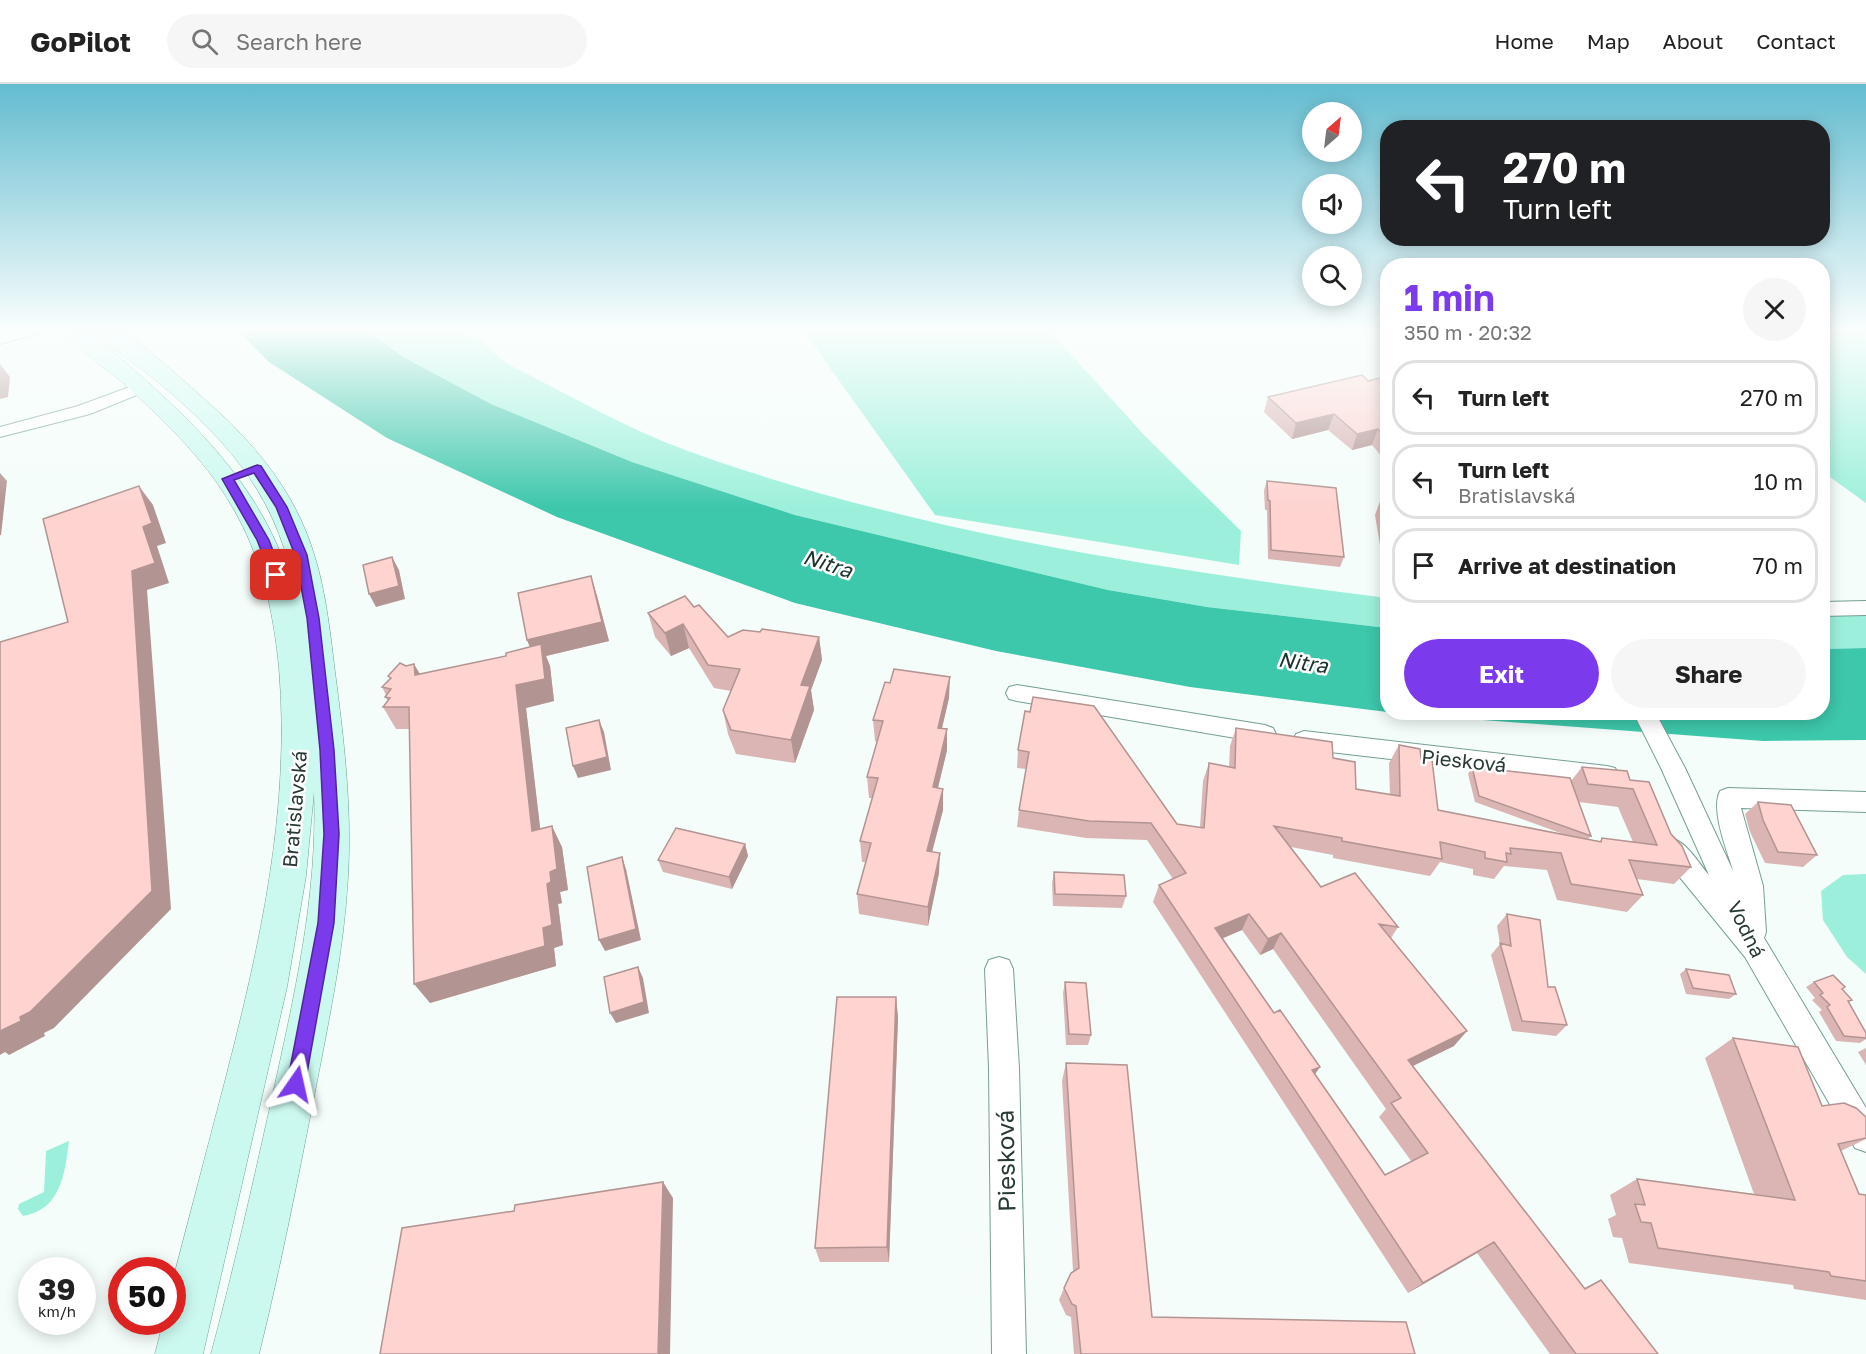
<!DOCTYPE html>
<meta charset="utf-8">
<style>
:root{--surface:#fff;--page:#f6f6f6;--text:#222;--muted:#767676;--line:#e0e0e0;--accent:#7c3aed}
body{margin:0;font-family:"Golos Text",sans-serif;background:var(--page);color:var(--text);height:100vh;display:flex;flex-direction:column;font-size:22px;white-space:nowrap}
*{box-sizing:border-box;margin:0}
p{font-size:20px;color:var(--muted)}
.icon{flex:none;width:33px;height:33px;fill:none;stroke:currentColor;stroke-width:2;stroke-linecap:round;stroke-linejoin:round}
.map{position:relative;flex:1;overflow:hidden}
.side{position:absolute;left:1380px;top:174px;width:450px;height:462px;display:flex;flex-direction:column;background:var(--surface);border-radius:24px;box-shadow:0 3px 15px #0003}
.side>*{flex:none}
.top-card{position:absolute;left:1380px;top:36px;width:450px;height:126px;border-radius:24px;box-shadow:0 3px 15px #0003;background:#202124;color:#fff;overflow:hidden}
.needle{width:39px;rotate:28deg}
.buttons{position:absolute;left:1302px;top:18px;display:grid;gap:12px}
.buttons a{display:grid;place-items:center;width:60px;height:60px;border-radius:50%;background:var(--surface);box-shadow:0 3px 15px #0003;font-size:30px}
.speed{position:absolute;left:18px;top:1173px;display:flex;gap:12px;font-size:30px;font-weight:700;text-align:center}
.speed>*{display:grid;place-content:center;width:78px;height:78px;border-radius:50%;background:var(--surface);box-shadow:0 3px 15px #0003;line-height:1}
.speed small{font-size:15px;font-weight:400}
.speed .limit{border:9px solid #d22;background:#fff;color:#111}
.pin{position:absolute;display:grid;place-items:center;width:51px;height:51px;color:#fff;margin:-26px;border-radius:12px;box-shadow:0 3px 9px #0006}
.me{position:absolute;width:66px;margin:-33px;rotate:11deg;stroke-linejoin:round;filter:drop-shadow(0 0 4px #0008)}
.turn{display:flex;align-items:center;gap:21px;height:126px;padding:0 24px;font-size:27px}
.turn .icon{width:78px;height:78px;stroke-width:2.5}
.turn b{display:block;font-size:42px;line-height:51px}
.round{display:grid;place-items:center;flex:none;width:63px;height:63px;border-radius:32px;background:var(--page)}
.headline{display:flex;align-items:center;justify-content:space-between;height:102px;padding:0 24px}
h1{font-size:36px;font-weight:700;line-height:45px;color:var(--accent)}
.button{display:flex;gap:12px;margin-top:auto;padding:12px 24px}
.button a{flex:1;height:69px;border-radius:36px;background:var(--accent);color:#fff;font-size:24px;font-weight:700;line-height:69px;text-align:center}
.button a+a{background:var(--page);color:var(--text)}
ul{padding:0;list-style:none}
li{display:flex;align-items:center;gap:18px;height:75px;margin:0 12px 9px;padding:0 12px;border:3px solid var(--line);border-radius:24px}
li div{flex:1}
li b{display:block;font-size:22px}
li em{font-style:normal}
header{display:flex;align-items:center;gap:36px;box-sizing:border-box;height:84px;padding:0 30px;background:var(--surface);border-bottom:2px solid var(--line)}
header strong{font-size:28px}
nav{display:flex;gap:33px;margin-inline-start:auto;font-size:21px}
.search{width:420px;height:54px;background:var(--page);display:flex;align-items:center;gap:15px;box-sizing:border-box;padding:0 21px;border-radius:33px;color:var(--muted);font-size:22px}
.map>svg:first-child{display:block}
</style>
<header>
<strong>GoPilot</strong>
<div class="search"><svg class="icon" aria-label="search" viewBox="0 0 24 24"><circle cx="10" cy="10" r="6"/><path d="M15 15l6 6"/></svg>Search here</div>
<nav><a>Home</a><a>Map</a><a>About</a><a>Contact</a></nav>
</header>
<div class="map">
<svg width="1866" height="1270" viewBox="0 0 1866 1270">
<rect width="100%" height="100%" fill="#f4fdfa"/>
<path fill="#9cf0db" d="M365 246C393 246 450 240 475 253 488 260 496 273 510 281 569 311 627 345 688 367 913 448 1152 484 1387 514V544L1207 523 1108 506 795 431 632 378 491 320 405 274Z
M803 246H1049L1145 352 1241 447 1239 481 935 431Z
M1823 246H1866V419L1823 388Z
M1866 528V564L1823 565 1822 529Z
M1866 790V890L1847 873 1823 836 1821 807 1843 791Z
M69 1057C65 1089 61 1126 23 1132L18 1125 19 1120 44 1108 46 1067Z"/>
<path fill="#3dc7ab" d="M237 246H365L405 274 491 320 632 378 795 431 1108 506 1207 523 1387 544V628L1190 603 996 567 795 519 557 433 387 354 269 278Z
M1866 564V656L1763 657 1389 629 1822 628 1823 565Z"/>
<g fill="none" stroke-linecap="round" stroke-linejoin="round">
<defs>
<path id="minor" d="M15 246H41L39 249 0 260V250Z
M143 298 149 300 151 303 149 306 90 330 0 353V343L78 322Z
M1866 517V531L1822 532V518Z
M1017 601 1265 641 1273 644 1276 650 1273 656 1265 659 1017 617 1009 615 1006 609 1009 603Z
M1633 628H1655L1685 684 1734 789C1728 769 1710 726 1720 707L1728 704 1866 708V728L1741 724 1763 802 1766 848 1764 854 1866 1024V1068L1855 1064 1745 873 1660 769 1657 762 1660 755C1681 747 1696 776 1709 791L1661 684Z
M1304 647 1607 682 1615 684 1619 691 1615 698 1607 700 1304 665 1296 662 1293 656 1296 650Z
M999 873 1009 876 1013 885 1019 984 1026 1270H992L989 984 985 885 989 876Z"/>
<path id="secondary" d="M65 246H88C179 325 264 393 296 515 281 418 233 361 159 299 143 285 107 263 96 246 103 246 112 245 119 246 132 250 190 302 203 314 244 349 283 393 304 443 324 489 329 539 335 588 344 656 352 724 348 793 344 867 328 940 314 1013 297 1099 280 1185 259 1270H211C234 1185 253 1099 272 1014 294 913 318 812 314 708L306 792 287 903 203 1270H155L163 1238H172V1199C190 1132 207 1064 225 997 260 861 291 725 279 584 274 532 263 479 238 433 210 380 167 339 123 299 104 283 79 267 65 246Z"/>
</defs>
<use href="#minor" stroke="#759f94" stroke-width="2"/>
<use href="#secondary" stroke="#759f94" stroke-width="1"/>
<use href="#minor" fill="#fff" fill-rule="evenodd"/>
<use href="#secondary" fill="#cbf9f0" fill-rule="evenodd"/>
</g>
<path fill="#dab5b3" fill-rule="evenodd" d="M1388 292V380L1372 361 1352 366 1328 346 1292 355 1264 328 1268 313 1368 297Z
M1267 397 1344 473 1340 483 1268 475 1267 426H1265L1264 406Z
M1382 412H1388V473H1382L1375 431Z
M591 492 597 512 609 557 546 572 550 582 554 617 526 624 540 745 562 763 568 806 560 808 562 819 558 820 563 861 554 864 556 882 430 919 410 645H396L383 623 388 617 385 613 386 611 382 603 390 594 388 592 420 590 506 572 530 563 527 556Z
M694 523 728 553 760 548 819 553 822 576 811 606 814 626 795 679 736 670 728 650 723 626 731 607 714 604 689 564 671 572 655 553 648 529Z
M949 614 942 644 947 645V666L938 704 943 705V726L932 768 939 789 928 842 859 830 857 810 866 778H862L860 757 873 714H869L867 693 877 658 875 657 873 636Z
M1025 627 1177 740 1200 743 1203 697 1209 679 1229 683 1230 662 1236 644 1333 674 1356 705 1390 711 1389 679 1399 661 1421 675 1438 726 1563 750 1475 718 1468 690 1472 683 1571 697 1582 683 1630 696 1671 750 1691 783 1674 800 1637 795 1643 811 1627 828 1557 816 1547 786 1504 782 1494 795 1473 791V785L1440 778 1430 792 1333 774V771L1291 763 1321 803 1398 843 1391 854 1454 962 1413 982 1584 1204 1601 1196 1658 1270H1550L1477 1169 1408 1209 1153 818 1159 801 1173 795 1147 756 1086 754 1017 743 1019 726 1026 685 1017 684 1018 666ZM1579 718 1618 723 1633 758 1602 754 1600 757 1588 755 1591 752ZM1242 846 1260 871 1273 865 1386 1025 1379 1033 1412 1078 1385 1091 1315 990 1320 983 1274 929 1223 854Z
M1758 718 1817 771 1803 783 1765 779 1750 748 1745 730Z
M745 760 748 772 732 805 663 788 658 776Z
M1054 788 1126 812 1122 824 1053 822 1052 800Z
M1507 830 1548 903 1567 941 1556 952 1512 947 1491 871 1500 860 1497 842Z
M1686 885 1736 910 1729 915 1686 910 1680 890Z
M1065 898 1091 951 1088 961H1066L1063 909Z
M1814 898 1842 905 1852 916 1849 918 1866 949V955L1860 959 1836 957 1819 928 1822 926 1812 916 1815 914 1806 903Z
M896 913 898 934 889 1178H820L815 1164Z
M1733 954 1822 1022 1866 1033V1055L1841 1067 1859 1110 1866 1111V1216L1794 1205 1793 1201 1629 1179 1622 1154 1613 1153 1608 1135 1616 1131 1610 1111 1637 1095 1754 1110 1705 974Z
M1866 964V981L1858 968Z
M1066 979 1152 1233 1415 1270H1074L1071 1233 1066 1231 1059 1216 1064 1204 1073 1187 1062 997Z"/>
<path fill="#b29492" d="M0 280 10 293 8 313 0 315Z
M1334 330 1328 346 1292 355 1296 339Z
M1378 345 1372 361 1352 366 1357 350Z
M0 389 7 397 1 451H0Z
M139 402 153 421 166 459 157 462 169 499 147 506 171 825 54 944 44 949 45 952 9 971 5 968 0 971V947L20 933 132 487Z
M392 473 399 486 405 515 376 523 369 510Z
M591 492 597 512 609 557 546 572 550 582 554 617 526 624 543 768 532 747 516 601 535 575 527 556Z
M683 540 689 564 671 572 665 549Z
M819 553 822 576 811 606 814 626 795 679 791 656 801 601Z
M414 580 427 602 415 591Z
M950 593 949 614 937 665 938 644Z
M599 636 604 648 611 686 578 694 573 682Z
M947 645V666L933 724V703Z
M943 705V726L927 787V767Z
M552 742 562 763 568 806 560 808 562 819 558 820 563 861 554 864 556 882 430 919 414 900 543 844 547 800 550 788Z
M745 760 748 772 732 805 729 793Z
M940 769 939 789 928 842V823Z
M622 773 626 785 641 856 605 867 599 856Z
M1249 830 1242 846 1209 860 1215 844Z
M1281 849 1273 865 1260 871 1268 855Z
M638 883 643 894 649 929 616 939 610 929Z
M896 913 898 934 889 1178 887 1163Z
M1467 947 1454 962 1396 990 1408 976Z
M1320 983 1310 997 1312 986Z
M663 1098 673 1114 670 1270H658Z
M1494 1158 1477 1169 1408 1209 1423 1199Z"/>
<path fill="#fed3d0" stroke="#b29492" stroke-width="1.5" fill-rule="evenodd" d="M1362 291 1368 297 1388 292V357L1378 345 1357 350 1334 330 1296 339 1268 313Z
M1267 397 1336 404 1344 473 1271 466 1270 417 1268 416Z
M139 402 152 439 143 443 155 479 132 487 152 807 30 928 20 933 21 937 0 947V558L68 538 43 435Z
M1382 412H1388V439Z
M392 473 399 502 369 510 363 481Z
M591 492 602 538 527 556 518 509Z
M685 512 694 523 699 521 728 553 743 546 760 548 762 545 819 553 801 601 810 602 791 656 731 646 723 626 740 585 708 581 683 540 665 549 648 529Z
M541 560 545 595 516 601 532 747 552 742 557 785 550 788 551 798 547 800 552 841 543 844 545 862 414 900 409 623H383L390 614 385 613 391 605 382 603 391 594 388 592 400 579 406 582 414 580 415 591 506 572V569Z
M894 585 950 593 938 644 947 645 933 703 943 705 927 767 940 769 928 823 857 810 871 759 860 757 878 694 867 693 883 637 873 636 885 598 890 599Z
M1033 613 1094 622 1177 740 1204 744 1209 679 1235 684 1236 644 1332 658 1333 674 1355 678 1356 705 1400 712 1399 661 1420 665 1421 675 1432 676 1438 726 1601 758 1602 754 1657 761 1633 705 1588 700 1582 683 1627 687 1630 696 1649 698 1671 750 1682 762 1691 783 1629 776 1643 811 1571 800 1561 769 1510 764 1511 770 1506 769 1507 778 1485 774V768L1440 758 1442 775 1342 757V754L1274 742 1321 803 1355 789 1398 843 1379 840 1467 947 1408 976 1585 1205 1601 1196 1658 1270H1576L1494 1158 1423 1199 1159 801 1186 789 1151 739 1089 737 1019 726 1029 668 1018 666 1025 627 1030 628ZM1249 830 1268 855 1281 849 1401 1014 1391 1019 1428 1069 1385 1091 1312 986 1320 983 1280 926 1274 929 1215 844Z
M599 636 607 673 573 682 566 644Z
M1472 683 1570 694 1591 752 1479 712Z
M1758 718 1791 721 1817 771 1778 768 1763 736Z
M676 744 745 760 729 793 658 776Z
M622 773 636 845 599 856 587 783Z
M1054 788 1124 791 1126 812 1055 810Z
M1507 830 1540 836 1548 903H1555L1567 941 1522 937 1500 859 1511 862Z
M638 883 644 918 610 929 604 893Z
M1686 885 1729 891 1736 910 1693 904Z
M1833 891 1845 903 1842 905 1852 916 1848 917 1866 949V954L1844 952 1827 923 1830 921 1820 911 1823 909 1814 898Z
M1065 898 1086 899 1091 951 1069 950Z
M837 913H896L887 1163 815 1164Z
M1733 954 1798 963 1822 1022 1844 1019 1856 1024 1866 1033V1054L1838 1060 1859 1110 1866 1111V1197L1831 1192 1829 1188 1658 1164 1651 1139 1641 1138 1635 1120 1645 1121 1637 1095 1795 1116Z
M1066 979 1127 981 1152 1233 1406 1238 1415 1270H1081L1076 1222 1072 1220 1064 1204 1071 1189 1079 1184Z
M663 1098 658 1270H380L402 1144 514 1127 515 1121Z"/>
<linearGradient id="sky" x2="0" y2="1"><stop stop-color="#63bcd0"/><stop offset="0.58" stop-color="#fafefd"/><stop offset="1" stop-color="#fafefd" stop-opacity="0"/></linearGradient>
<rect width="1866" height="424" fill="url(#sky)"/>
<path fill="#7c3aed" stroke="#51269a" stroke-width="1.5" d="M257 381 261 382 287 423 307 471 319 534 334 666 339 750 334 839 305 1000 302 1007 296 1009 289 1007 287 1000 318 839 324 750 320 666 307 534 295 471 276 423 254 389 234 396 269 456 282 491 280 494H272L257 456 222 395Z"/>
<g text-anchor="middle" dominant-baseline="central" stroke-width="5" stroke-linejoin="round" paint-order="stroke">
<g font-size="20" fill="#283a35" stroke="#fff">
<text transform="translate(1464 676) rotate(6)">Piesková</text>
<text transform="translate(294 725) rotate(-85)">Bratislavská</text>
<text transform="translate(1747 845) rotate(64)">Vodná</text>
</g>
<g font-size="21" font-style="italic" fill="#1c332d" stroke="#fff">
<text transform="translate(828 479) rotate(18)">Nitra</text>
<text transform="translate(1303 578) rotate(8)">Nitra</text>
</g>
<g font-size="24" fill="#283a35" stroke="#fff">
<text transform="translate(1005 1077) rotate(-91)">Piesková</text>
</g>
</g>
</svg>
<div class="buttons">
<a><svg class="needle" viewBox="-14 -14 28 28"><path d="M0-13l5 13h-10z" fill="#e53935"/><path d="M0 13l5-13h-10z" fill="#767676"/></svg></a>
<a><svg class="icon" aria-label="sound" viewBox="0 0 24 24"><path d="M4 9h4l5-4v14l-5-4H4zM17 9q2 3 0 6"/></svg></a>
<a><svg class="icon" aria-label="search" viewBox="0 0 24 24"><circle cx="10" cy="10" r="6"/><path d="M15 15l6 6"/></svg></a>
</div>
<div class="speed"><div>39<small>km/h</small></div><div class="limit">50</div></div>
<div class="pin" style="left:276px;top:491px;background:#d93025"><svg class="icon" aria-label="arrive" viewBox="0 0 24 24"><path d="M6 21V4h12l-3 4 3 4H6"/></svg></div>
<svg class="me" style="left:296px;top:1000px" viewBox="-20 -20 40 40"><path d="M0-17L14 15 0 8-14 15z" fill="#7c3aed" stroke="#fff" stroke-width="4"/></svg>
<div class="top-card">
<div class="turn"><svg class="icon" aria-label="left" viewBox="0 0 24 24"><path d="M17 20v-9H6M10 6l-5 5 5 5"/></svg><div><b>270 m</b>Turn left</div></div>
</div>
<section class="side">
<div class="headline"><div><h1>1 min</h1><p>350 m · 20:32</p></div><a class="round"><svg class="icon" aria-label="close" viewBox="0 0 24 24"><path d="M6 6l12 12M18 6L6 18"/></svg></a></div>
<ul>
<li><svg class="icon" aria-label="left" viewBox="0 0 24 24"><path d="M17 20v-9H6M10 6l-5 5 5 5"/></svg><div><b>Turn left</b></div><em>270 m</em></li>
<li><svg class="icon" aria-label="left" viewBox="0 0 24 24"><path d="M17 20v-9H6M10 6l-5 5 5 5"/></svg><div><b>Turn left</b><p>Bratislavská</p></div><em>10 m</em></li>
<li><svg class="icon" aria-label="arrive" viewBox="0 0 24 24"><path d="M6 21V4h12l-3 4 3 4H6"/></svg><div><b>Arrive at destination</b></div><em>70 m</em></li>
</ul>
<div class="button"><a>Exit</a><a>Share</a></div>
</section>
</div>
